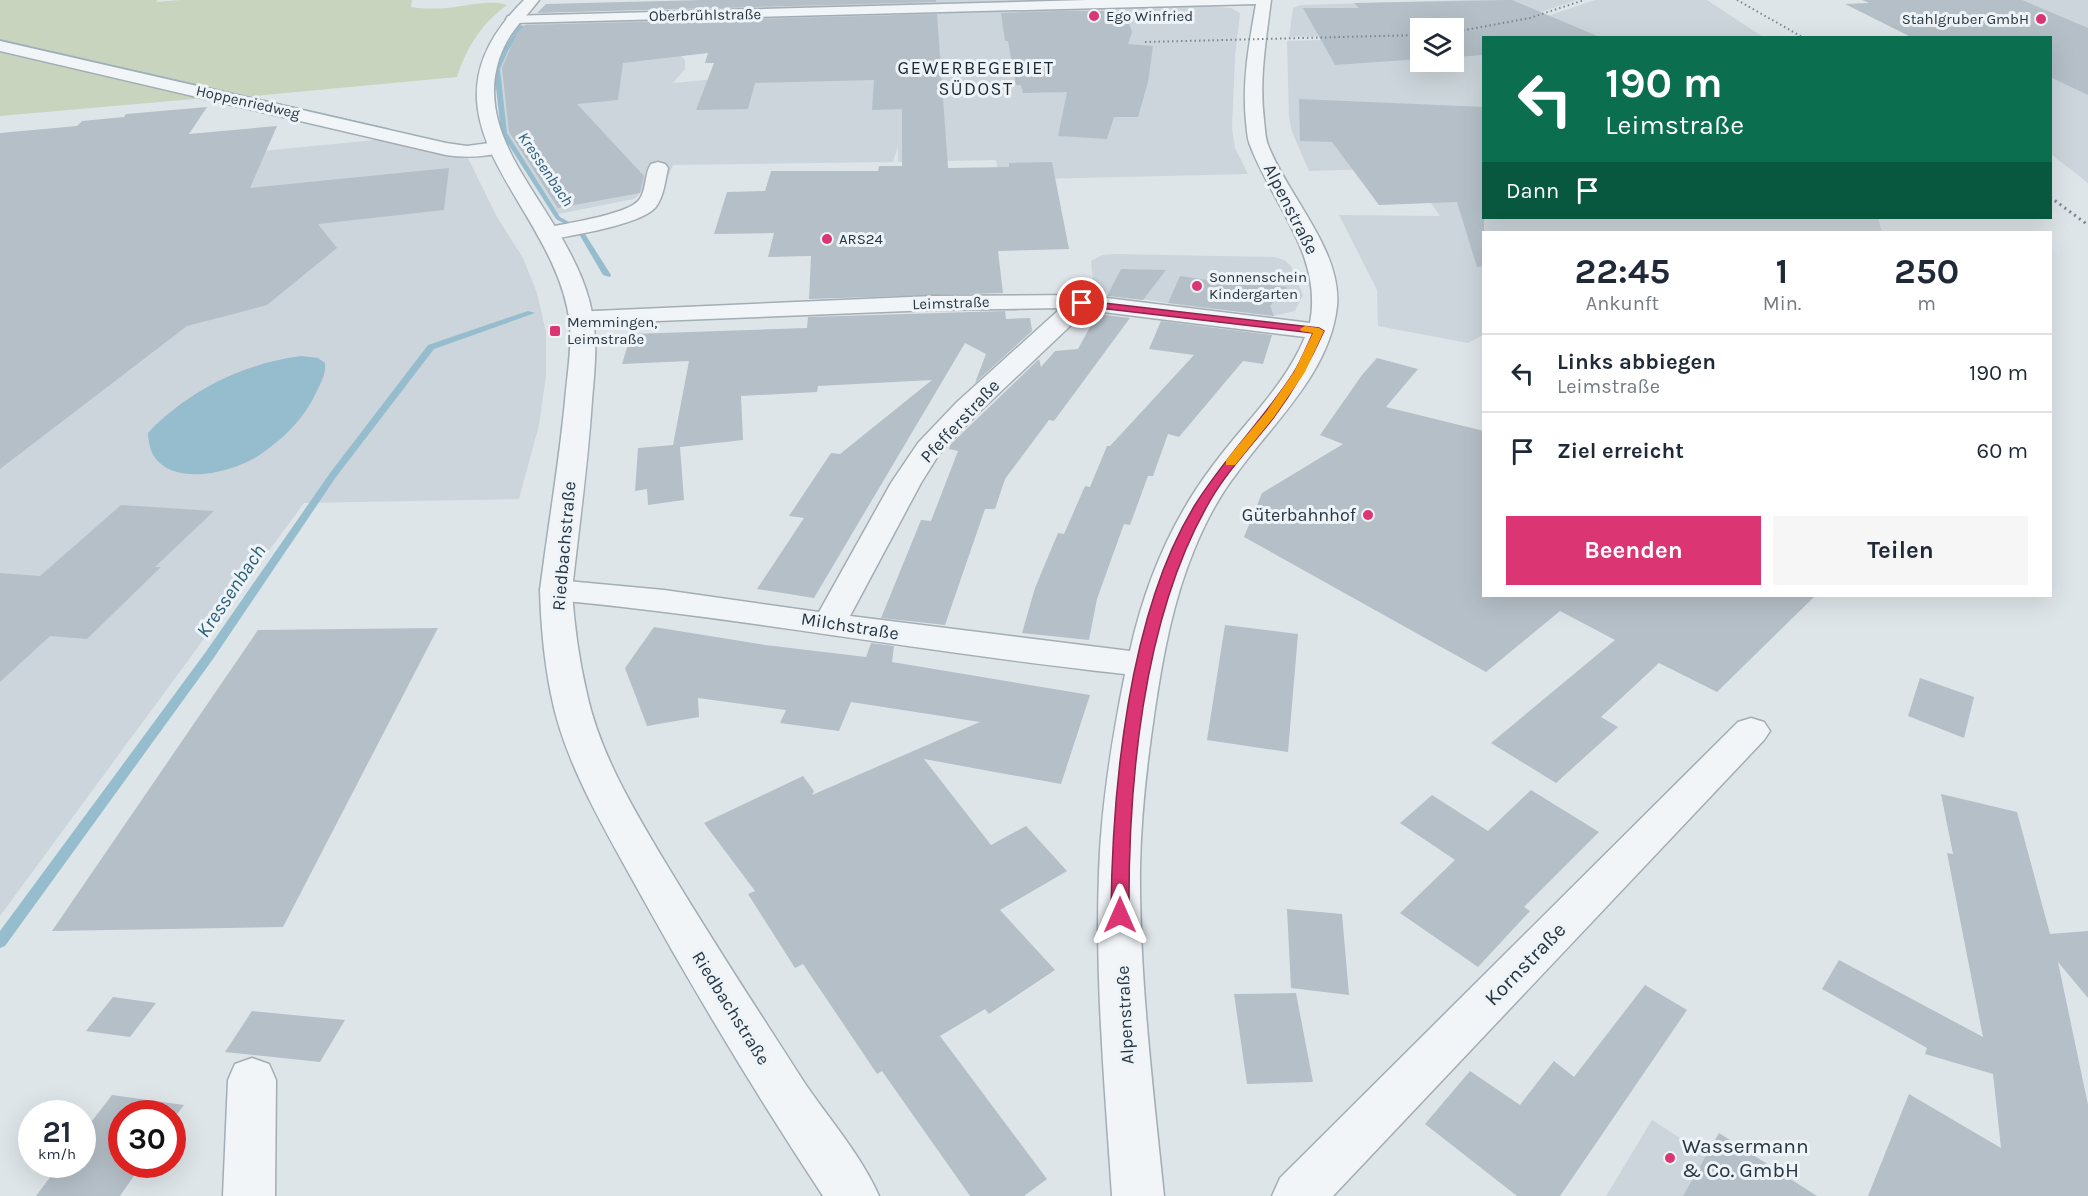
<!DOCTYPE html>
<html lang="de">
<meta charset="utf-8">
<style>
:root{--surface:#fff;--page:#f6f6f7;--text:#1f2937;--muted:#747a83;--line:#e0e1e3;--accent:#db3673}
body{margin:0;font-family:Karla,sans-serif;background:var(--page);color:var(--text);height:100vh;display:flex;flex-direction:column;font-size:22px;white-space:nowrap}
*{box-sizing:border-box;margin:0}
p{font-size:20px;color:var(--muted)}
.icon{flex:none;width:33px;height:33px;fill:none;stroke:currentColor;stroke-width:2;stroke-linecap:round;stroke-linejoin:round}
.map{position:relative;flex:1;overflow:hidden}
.panel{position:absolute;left:1482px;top:231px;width:570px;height:366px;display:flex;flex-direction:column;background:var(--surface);border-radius:0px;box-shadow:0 6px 24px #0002}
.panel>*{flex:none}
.guide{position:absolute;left:1482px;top:36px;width:570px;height:183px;border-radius:0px;box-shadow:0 6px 24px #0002;background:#0b6e4f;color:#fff;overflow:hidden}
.tools{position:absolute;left:1410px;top:18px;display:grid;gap:12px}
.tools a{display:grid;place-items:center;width:54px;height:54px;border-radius:0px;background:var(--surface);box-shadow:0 6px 24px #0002;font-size:30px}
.speed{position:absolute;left:18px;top:1100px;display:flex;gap:12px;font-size:30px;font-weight:700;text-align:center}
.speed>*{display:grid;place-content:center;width:78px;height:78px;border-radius:50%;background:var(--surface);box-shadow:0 6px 24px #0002;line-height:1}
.speed small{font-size:15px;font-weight:400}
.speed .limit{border:9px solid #d22;background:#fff;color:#111}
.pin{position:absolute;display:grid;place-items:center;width:51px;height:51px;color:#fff;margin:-26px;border:3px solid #fff;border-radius:50%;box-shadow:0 2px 6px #0007}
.me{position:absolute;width:66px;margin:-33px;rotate:0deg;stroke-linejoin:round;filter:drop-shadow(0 0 4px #0008)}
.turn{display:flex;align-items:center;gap:21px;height:126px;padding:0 24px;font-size:27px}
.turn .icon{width:78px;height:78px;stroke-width:2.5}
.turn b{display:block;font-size:42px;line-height:51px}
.then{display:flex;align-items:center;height:57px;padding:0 24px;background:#0003;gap:12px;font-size:22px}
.eta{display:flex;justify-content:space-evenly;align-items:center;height:102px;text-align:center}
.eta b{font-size:36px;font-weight:700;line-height:42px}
.cta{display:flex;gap:12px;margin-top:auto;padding:12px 24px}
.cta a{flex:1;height:69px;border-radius:0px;background:var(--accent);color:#fff;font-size:24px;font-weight:700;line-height:69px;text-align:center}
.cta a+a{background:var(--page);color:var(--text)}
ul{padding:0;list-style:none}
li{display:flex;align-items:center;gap:18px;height:78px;padding:0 24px;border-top:2px solid var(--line)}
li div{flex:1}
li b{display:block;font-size:22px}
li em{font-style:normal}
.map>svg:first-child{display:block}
</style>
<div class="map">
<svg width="2088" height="1196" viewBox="0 0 2088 1196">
<rect width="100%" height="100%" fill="#dee5e9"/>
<path fill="#ccd5db" d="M698 0H1072L695 11Z
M1467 0H1577L1529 16 1456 28H1420V32L1412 34 1289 37 1293 8 1301 5Z
M1595 0H1707L1763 37 1484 38V218H1878L1882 232H1484L1483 335 1468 343 1378 326 1377 290 1339 215 1440 216 1406 168 1309 171 1292 132 1289 117 1287 41 1420 37V62H1454V34L1536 20Z
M1953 0H2088V183L2051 154 2050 38Z
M1210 6 1231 8 1240 13 1235 57 1232 128 1235 148 1248 174 999 180 996 160 898 162V146L893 162 673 165 665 185 643 190 634 199 558 214 505 131 500 69 507 51 527 23 664 20 659 32 685 60V69L673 83 726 78 748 51 763 18Z
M386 139 468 158 497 217 523 258 537 293 546 332V376L539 425 519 499 304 503 0 916V176Z
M1114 254 1274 257 1284 260 1291 266 1303 295 1295 311 1273 316 1186 306 1099 292 1096 290 1093 283 1091 261 1102 255Z
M1652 1120 1770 1196H1606Z"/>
<path fill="#c9d4be" d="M0 0H158L155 2 181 0H412L411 7C425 9 440 9 455 7 470 5 493 0 507 5 481 24 467 47 457 77L243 97 0 43Z
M0 49 217 97 0 116Z"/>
<path fill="#95bdcd" d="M301 356 318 358 325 363C326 375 321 382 316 393 304 419 282 440 258 456 225 477 149 491 148 433 187 391 245 363 301 356Z"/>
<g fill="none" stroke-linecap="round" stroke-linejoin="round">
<path fill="#95bdcd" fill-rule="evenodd" d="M520 25 524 26 508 51 500 69 507 133 560 217 571 223V225H567L556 219 501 133 494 69 502 51Z
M0 39 388 128 391 130 388 132 0 41Z
M580 233 585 234 611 275 610 277 603 275 579 234Z
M528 311 535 313 434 349 336 477 213 659 5 946 0 948V931L205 653 330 473 428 345Z"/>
</g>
<path fill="#b5bfc7" d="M702 0H936V2L537 13 546 4Z
M1512 0 1602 38H1484V55L1454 57V28H1420V59L1335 65 1303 8H1359L1354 3Z
M1862 0H2022L2088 28V95L2050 77V38H1913L1845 4 1869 3Z
M1061 11H1125L1132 32 1128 44 1153 46 1148 82 1138 117H1114L1107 139 1058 136 1067 92 1023 93 1021 85H1016L1008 41H1005L1001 13Z
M937 14 948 168 1009 167V163L1052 162 1069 249 998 251 1003 293 809 299 811 256 768 257 774 233 714 234 727 192 765 191 771 171H878L879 166H902V109L872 110 874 80 755 83 748 109 696 110 714 63H705L708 53 623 63 618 100 577 104 644 176 640 193 558 208 509 132 502 68 517 33 525 25Z
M1299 99 1484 107V266L1477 267 1457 202 1379 205 1332 142 1300 141Z
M207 107 189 134 277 126 250 188 449 168 444 210 318 224 337 248 267 305 187 326 0 469V133L77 126 82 121 124 117 126 114Z
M1121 269 1166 270 1143 300 1107 296Z
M1180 276 1242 285 1259 284 1287 287 1270 306 1274 316 1168 303Z
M1005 311 1006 319 1030 318 1032 331 975 383 986 354 965 343 814 598 757 589 804 518 789 516 831 453 840 454 932 380 818 386 817 392 741 396 743 440 680 447 684 500 648 505 647 489 635 491 638 448 673 445 689 361 622 364 631 334 807 328 808 317Z
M1097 314 1130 318 1054 421 1049 420 1005 479 995 509H985L945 625 881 618 921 520 931 521 958 451 949 449 950 445 1039 359 1041 367 1055 351 1078 349Z
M1161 321 1272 335 1263 364 1243 361 1179 437 1168 434 1153 476H1148L1130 525 1124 524 1097 599 1089 640 1022 633 1035 588 1058 533 1064 534 1085 486 1090 487 1107 446H1110L1194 355 1149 349Z
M1377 358 1418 369 1386 407 1484 431V596H1815L1717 692 1659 663 1601 717 1618 727 1556 783 1491 743 1615 640 1560 611 1486 672 1244 537 1262 493 1343 444 1320 435 1362 375Z
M121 505 214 511 155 567H161L87 639 50 636 0 682V573L40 576Z
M1225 625 1298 634 1288 752 1207 740Z
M654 627 765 645 866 657 871 643 894 646 892 662 1090 695 1061 784 924 759 991 845 1026 826 1067 871 1000 910 1055 970 989 1014 985 1009 940 1036 1047 1179 1024 1196H970L882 1071 877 1074 803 964 795 968 748 894 755 891 704 823 803 776 814 791 812 795 980 722 851 702 839 731 780 723 786 710 698 698 699 717 647 726 625 668Z
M438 628 283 927 52 931 258 630Z
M1920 678 1974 697 1964 738 1908 716Z
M1531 790 1599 832 1524 907 1530 911 1478 967 1400 913 1455 860 1400 823 1432 795 1488 831Z
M1941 794 2017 812 2050 934 2088 931V998L2058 962 2088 1105V1196H1868L1909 1094 2001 1148 1993 1074 1925 1054 1927 1048 1822 989 1839 960 1983 1037 1947 853 1953 854Z
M1287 909 1342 914 1349 995 1291 988Z
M1645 985 1687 1010 1560 1196H1517L1425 1124 1470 1071 1520 1105 1554 1061 1574 1077Z
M1296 993 1313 1082 1247 1084 1234 994Z
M113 997 156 1003 130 1037 86 1031Z
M252 1011 345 1020 320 1062 225 1052Z
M112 1095 184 1105 172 1121V1113H122V1164H142L120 1196H36L60 1164H82V1134Z
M1719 1133 1817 1196H1683Z"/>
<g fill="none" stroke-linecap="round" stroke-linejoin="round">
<defs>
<path id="minor" d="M1087 0H1271C1266 40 1259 79 1264 120 1265 128 1265 137 1268 145 1287 195 1342 250 1337 306 1330 372 1274 422 1237 473 1219 496 1205 523 1194 550 1173 601 1163 655 1155 709 1147 762 1141 814 1140 867 1139 974 1153 1089 1164 1196H1112C1105 1089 1095 980 1099 873 1101 806 1112 739 1125 674 935 654 747 618 556 600L544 597 540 590 544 583 556 580 664 590 819 612 891 483 918 443 957 402 1061 308 933 310 581 324 572 322 569 317 572 312 933 296 1082 295 1310 323C1323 255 1272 204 1250 145 1247 138 1247 129 1246 122 1242 82 1249 44 1256 4L513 23 506 19 508 16ZM1087 310 1305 337C1285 386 1245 422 1214 464 1172 519 1145 583 1130 651L850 616 921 483 939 454 977 414Z
M0 41 446 143 467 146 497 142 504 144 506 148 504 152C484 157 466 158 446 155L0 51Z
M658 162 665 164 668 168C665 181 664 197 655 208 639 225 573 235 548 240L540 239 537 234 540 229C561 224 628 215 639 200 647 190 644 174 651 164Z
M1751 718 1764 722 1770 731 1764 740 1333 1196H1272L1280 1178 1738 722Z
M252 1058 269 1064 276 1080 275 1196H223L228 1080 235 1064Z"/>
<path id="tertiary" d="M524 0H539C527 16 513 28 504 47 472 116 524 174 557 230 575 260 591 292 594 327 597 351 594 376 592 400 588 463 579 527 572 590 574 624 579 660 587 694 600 754 634 810 665 862 710 937 757 1009 804 1082 829 1119 861 1155 879 1196H823C757 1096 695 993 637 888 604 828 564 762 551 694 544 660 541 624 540 590 548 527 559 464 565 401 567 376 572 349 570 324 556 201 401 122 524 0Z"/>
</defs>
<use href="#minor" stroke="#a3adb4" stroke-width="3"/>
<use href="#tertiary" stroke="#a3adb4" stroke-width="3"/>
<use href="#minor" fill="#f1f5f7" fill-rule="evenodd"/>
<use href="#tertiary" fill="#f1f5f7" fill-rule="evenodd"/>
<path stroke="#768894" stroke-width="2" stroke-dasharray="1.5 3" stroke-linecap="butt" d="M1737 0 1804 38
M1454 32 1530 18 1584 0
M1145 42 1420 35"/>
<path stroke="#768894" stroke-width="3" stroke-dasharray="2 4" stroke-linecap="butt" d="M2050 197 2088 225"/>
</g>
<path fill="#db3673" stroke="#8e234b" stroke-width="1.5" d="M1078 300 1319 328 1324 331C1310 362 1294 390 1274 417 1251 447 1224 474 1206 508 1142 623 1128 786 1129 915L1126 921 1120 923 1114 921 1111 915C1112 790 1128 613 1195 505 1224 458 1263 420 1293 374 1301 361 1307 346 1313 333L1082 306 1078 305Z"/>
<path fill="#f59e0b" d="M1305 326 1319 328 1324 331 1305 372 1274 417 1235 465H1226V460L1266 412 1294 372 1313 333 1301 331 1300 329Z"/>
<g fill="#db3673" stroke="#eef3f7" stroke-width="2">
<circle cx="1094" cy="16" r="6"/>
<circle cx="2041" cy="19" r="6"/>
<circle cx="827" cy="239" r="6"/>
<circle cx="1197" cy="286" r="6"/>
<rect x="549" y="325" width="12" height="12" rx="3"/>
<circle cx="1368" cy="515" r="6"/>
<circle cx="1670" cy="1158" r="6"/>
</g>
<g text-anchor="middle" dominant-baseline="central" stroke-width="6" stroke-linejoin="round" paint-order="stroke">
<g font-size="15" fill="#263642" stroke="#eef3f7">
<text transform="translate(705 15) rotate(-1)">Oberbrühlstraße</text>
<text transform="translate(248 102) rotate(13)">Hoppenriedweg</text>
<text transform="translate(951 303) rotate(-2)">Leimstraße</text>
</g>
<g font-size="15" fill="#263642" stroke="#eef3f7" text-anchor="start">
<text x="1106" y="16">Ego Winfried</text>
<text x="2029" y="19" text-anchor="end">Stahlgruber GmbH</text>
<text x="839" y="239">ARS24</text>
<text x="1209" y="277">Sonnenschein<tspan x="1209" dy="17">Kindergarten</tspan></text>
<text x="567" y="322">Memmingen,<tspan x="567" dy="17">Leimstraße</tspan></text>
</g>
<g font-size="16" font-style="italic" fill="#2c607a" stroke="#eef3f7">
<text transform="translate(546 169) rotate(56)">Kressenbach</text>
</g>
<g font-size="18" letter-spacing="1.5" fill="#182732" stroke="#eef3f7">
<text x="976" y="68">GEWERBEGEBIET<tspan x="976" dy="21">SÜDOST</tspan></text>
</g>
<g font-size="18" fill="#263642" stroke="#eef3f7">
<text transform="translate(1291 209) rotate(63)">Alpenstraße</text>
<text transform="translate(960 421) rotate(-47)">Pfefferstraße</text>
<text transform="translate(564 546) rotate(-85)">Riedbachstraße</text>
<text transform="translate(850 626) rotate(9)">Milchstraße</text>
<text transform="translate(731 1008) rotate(58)">Riedbachstraße</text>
<text transform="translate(1125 1015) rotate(-93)">Alpenstraße</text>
</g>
<g font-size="18" fill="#263642" stroke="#eef3f7" text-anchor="end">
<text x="1356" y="515">Güterbahnhof</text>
</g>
<g font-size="20" font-style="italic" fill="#2c607a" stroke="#eef3f7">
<text transform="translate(231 591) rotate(-56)">Kressenbach</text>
</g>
<g font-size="21" fill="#263642" stroke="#eef3f7">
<text transform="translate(1525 964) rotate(-46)">Kornstraße</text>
</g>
<g font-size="21" fill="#263642" stroke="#eef3f7" text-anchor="start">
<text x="1682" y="1146">Wassermann<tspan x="1682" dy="24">&amp; Co. GmbH</tspan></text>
</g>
</g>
</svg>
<div class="tools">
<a><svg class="icon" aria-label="layers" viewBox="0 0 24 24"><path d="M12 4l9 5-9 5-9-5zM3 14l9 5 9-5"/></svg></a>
</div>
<div class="speed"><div>21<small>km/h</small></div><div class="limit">30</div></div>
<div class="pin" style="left:1082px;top:303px;background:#d93025"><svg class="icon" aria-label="arrive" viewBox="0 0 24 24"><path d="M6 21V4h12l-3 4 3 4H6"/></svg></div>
<svg class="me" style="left:1120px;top:915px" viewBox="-20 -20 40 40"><path d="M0-17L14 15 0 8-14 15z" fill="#db3673" stroke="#fff" stroke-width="4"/></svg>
<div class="guide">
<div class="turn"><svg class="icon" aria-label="left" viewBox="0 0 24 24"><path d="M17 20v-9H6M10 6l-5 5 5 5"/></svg><div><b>190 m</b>Leimstraße</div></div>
<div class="then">Dann<svg class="icon" aria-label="arrive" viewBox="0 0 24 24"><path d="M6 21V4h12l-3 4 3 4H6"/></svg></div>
</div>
<section class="panel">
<div class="eta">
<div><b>22:45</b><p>Ankunft</p></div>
<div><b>1</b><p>Min.</p></div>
<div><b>250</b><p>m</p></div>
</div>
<ul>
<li><svg class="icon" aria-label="left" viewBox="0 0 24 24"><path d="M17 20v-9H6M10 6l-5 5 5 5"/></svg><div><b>Links abbiegen</b><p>Leimstraße</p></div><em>190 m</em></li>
<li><svg class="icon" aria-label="arrive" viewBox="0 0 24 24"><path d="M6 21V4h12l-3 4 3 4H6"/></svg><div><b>Ziel erreicht</b></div><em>60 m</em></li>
</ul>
<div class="cta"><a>Beenden</a><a>Teilen</a></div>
</section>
</div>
